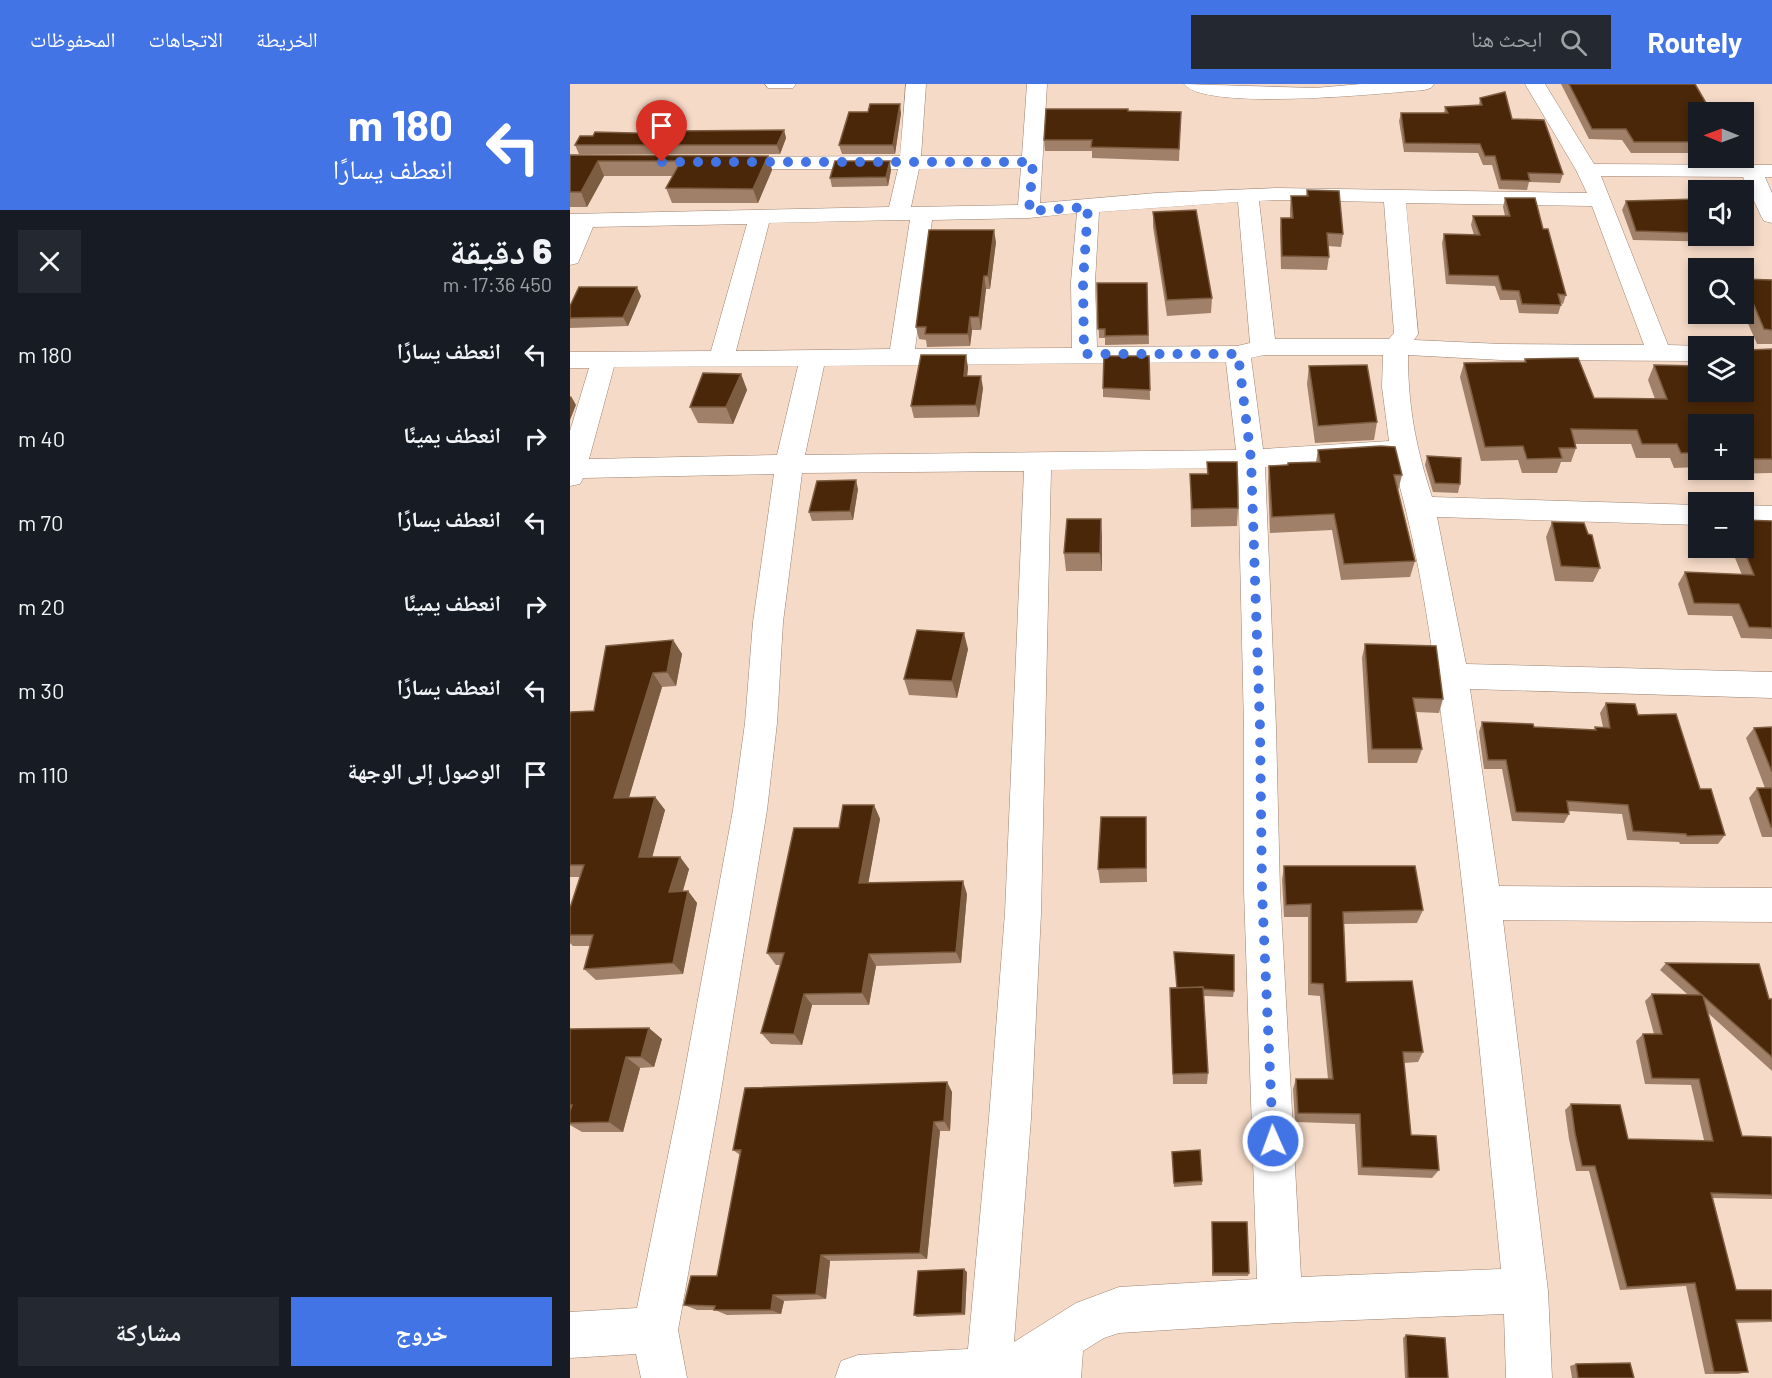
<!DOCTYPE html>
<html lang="ar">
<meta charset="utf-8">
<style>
:root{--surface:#171b24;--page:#242831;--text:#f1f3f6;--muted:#9ea1a6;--accent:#4374e6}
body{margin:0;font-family:Barlow,"Noto Naskh Arabic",sans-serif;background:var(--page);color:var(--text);direction:rtl;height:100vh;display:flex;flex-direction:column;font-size:22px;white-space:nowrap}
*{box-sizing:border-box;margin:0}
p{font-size:20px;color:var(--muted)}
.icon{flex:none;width:33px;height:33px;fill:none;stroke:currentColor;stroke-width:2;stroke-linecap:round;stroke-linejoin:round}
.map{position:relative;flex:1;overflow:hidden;direction:ltr}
.drawer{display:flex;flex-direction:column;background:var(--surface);width:570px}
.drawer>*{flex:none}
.guide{background:#4374e6;color:#fff;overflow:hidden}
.needle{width:39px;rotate:271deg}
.buttons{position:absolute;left:1118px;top:18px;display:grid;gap:12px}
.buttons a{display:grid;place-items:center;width:66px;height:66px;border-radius:0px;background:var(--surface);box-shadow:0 3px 9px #0003;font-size:30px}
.pin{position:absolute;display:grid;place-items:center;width:51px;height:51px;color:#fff;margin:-62px -26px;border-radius:50% 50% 50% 0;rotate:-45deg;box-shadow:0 0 6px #0007}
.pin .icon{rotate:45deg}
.me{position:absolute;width:66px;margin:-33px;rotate:358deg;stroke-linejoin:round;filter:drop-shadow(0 0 4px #0008)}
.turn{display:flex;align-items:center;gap:21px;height:126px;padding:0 18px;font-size:27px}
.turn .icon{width:78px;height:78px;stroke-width:2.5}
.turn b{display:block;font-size:42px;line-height:51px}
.round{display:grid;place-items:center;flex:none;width:63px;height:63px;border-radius:0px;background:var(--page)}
.head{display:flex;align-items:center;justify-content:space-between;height:102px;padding:0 18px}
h1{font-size:36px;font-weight:800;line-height:45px}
.primary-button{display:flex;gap:12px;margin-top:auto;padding:12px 18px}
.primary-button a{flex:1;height:69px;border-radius:0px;background:var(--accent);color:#fff;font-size:24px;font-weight:800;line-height:69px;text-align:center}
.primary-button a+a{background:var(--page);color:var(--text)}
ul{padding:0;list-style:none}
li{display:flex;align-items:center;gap:18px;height:84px;padding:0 18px}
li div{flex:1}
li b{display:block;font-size:22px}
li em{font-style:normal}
header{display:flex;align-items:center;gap:36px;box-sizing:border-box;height:84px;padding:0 30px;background:var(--accent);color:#fff}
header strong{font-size:28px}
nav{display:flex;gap:33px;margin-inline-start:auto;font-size:21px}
.search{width:420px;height:54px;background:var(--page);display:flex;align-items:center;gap:15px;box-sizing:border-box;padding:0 21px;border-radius:0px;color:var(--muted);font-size:22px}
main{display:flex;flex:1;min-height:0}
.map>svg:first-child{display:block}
</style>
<header>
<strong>Routely</strong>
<div class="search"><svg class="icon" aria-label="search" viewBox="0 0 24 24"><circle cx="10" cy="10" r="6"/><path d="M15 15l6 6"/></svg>ابحث هنا</div>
<nav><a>الخريطة</a><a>الاتجاهات</a><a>المحفوظات</a></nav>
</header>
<main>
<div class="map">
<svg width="1202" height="1294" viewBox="0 0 1202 1294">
<rect width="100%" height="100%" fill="#f5dac7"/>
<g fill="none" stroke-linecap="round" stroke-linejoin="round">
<defs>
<path id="street" d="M195 0H226L223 4H198Z
M336 0H356L351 72H452L457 0H477L470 119 586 109 706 104 1017 109 1006 86 955 0H975L1024 80 1202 81V93H1195L1202 109V139L1194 137 1191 132 1173 93 1031 92 1098 261 1133 262H1128V277L931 276 838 271C838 323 846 364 862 413L1128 421V441L867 433 896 580 1202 588V614L900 605 929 802 1202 804V838L933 836 978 1207 982 1294H936L934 1230 710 1239 549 1249 534 1254 513 1267 511 1294H265L271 1277 288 1271 398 1265 419 1034 435 829 454 387 232 389 213 538 207 639 197 726 150 1013 108 1246 117 1294H71L66 1270 0 1274V1228L67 1224 110 1013 163 726 175 639 183 538 204 390 13 394 10 400 0 402V347L19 284H0V268L141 267 177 140 23 143 8 179 0 181V130L319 123 328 85H155L148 83 145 79 148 75 155 73 330 72ZM451 84 448 121 341 123 349 85ZM706 116 814 118 824 249 819 255H705L689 117ZM668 118 680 259 667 262 527 263 525 198 529 128ZM836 119 1022 122 1074 261 931 260 844 256 848 250ZM507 129 501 198 502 264 345 265 362 136 459 134ZM330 136H340L320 265 166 267 199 139ZM694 271H813L812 303 819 357 693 365 681 274ZM656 278 666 366 235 371 254 282ZM228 282 207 371 19 375 44 283ZM822 375C852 474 864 579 878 682 899 849 915 1017 931 1185L731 1193 710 807 706 644 695 383ZM668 384 674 644V807L687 1195 549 1203 506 1219 444 1258 461 1034 471 829 481 386Z
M614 0 745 4 791 0H864L861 4 854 6C816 9 634 28 614 0Z
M1173 421 1202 422V442L1173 441Z"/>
</defs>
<use href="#street" stroke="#9b8271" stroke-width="1"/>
<use href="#street" fill="#fff" fill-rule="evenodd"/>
</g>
<path fill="#a08068" d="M991 0H1125L1128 28V69H1061L1052 56 1019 55Z
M910 14 942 35 993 90 990 99 959 98 957 106 929 105 922 81H913L908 69 834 68 829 37 831 29H874L875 23 909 21Z
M559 27 611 28 609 77 522 74V67H475L474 56Z
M331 29 325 70H272L269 61Z
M214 46 216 54 210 70H9L5 61 103 50Z
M0 71 198 72 202 86 188 119H102L96 104 103 92H34L17 123H0Z
M321 86 318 102 262 103 260 94Z
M737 106 773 150 771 163 758 162 759 173 757 186 711 185 710 147 711 134H720V125L721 112H736Z
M935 114 973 145 996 211 993 220 991 219V221L988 230 949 229 946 216H930L925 202 876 200 872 159 874 150 904 151 901 141 903 132H935L933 123Z
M1128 115V152H1156L1153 158 1063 156 1052 126 1056 117Z
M583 128 642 214 641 229 597 232 583 143Z
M426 158 420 205H416L411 246H402L400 262 357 263 356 256 349 255 346 243Z
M1173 195 1202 196V260H1187L1173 228Z
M527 199H577L579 260 535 261V254H529Z
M71 212 58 242 0 244V222Z
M1137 257H1178L1180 266 1202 265V389L1151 390 1149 386H1173V340H1128V383L1104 384 1100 374H1066L1061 360H1005L1006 364 1001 378H991L987 389H952L948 376 911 377 890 293 894 279 954 278 955 275 1008 274 1024 314 1085 315 1078 296 1084 281 1125 282 1124 279 1128 270V308H1173V262H1135Z
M579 272 580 316 533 313V304Z
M739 282 807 338 804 356 745 359 737 300Z
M398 283 397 292 413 304 409 333 344 334 341 322Z
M171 290 177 306 163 340 128 339 120 323Z
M748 366 832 391 828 407 845 477 840 493 771 496 762 446 700 449 698 398 699 382 746 378Z
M857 372 890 400 888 409 863 408 855 381Z
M637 378 668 424 667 442 621 443 620 390H637Z
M288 405 283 436 242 437 239 428Z
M1202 437V555L1171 554 1162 532 1118 531 1108 500 1115 488 1172 491 1161 464H1173Z
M982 438 1030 484 1023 498 985 497 976 453Z
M532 452V487H496L494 469Z
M103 556 112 570 106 602 92 603 59 713H85L95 726 82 773H110L119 785 113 807H118L127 819 113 890 26 896 14 885 20 862H3L0 859V824L10 793H0V631L24 627Z
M795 560 873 615 869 629 846 628 852 665 847 679H798L792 574Z
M398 565 387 614 339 611 334 595Z
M1036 619 1068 631 1130 705 1155 751 1148 760H1110L1109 758 1057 756 1052 730 999 727V730L994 739 942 737 932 685H914L909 648 912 638 964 643 1024 646 1025 643H1033L1030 629Z
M1202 643V753H1192L1179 714 1187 704H1195L1176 654 1184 644Z
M304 721 310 735 298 799 397 810 391 879 306 882 299 921H242L232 961 201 960 191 949 211 881H206L197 869 269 744Z
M576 733 577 798 530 799 528 785Z
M714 782 853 826 847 839 774 840 776 898 853 968 848 978 834 979 841 1051 869 1086 862 1094 788 1091 785 1040 725 1038 723 1005 726 995H758L750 912 738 911V833H714L712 796Z
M604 868 664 907 663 913 634 912 638 989 637 1000H603L600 916 607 904Z
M1096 879 1202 916V987L1138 929 1172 1052 1202 1055V1115L1143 1114 1166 1206H1202V1238L1166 1239 1178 1288 1168 1290H1135L1116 1202 1050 1206 1019 1087H1006L999 1055 995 1026 1001 1020 1058 1055 1134 1056 1121 1001 1075 1000 1066 957 1073 950H1084L1075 917 1082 910H1117L1090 886Z
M0 945 92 955 84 983 70 984 53 1048H12L0 1041Z
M377 998 382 1008 380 1047H370L357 1175 260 1177 256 1215 214 1217 211 1230 157 1231 145 1226H127L114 1221 147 1192 170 1071 163 1066Z
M602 1068 632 1097V1101L604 1103Z
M642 1138 679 1189 678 1192H642Z
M397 1188 395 1231 347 1233 344 1231Z
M836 1251 878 1294H835L833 1254Z
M1006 1280 1064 1294H1002L1000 1282Z"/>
<path fill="#7d5d41" d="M330 20 331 29 325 70 323 61Z
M214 46 216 54 210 70 207 61Z
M198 72 202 86 188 119 183 105Z
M28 77 34 92 17 123 11 108Z
M320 77 321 86 318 102 316 93Z
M424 146 426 158 420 205 418 192Z
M414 192 416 205 411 246 409 233Z
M67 203 71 212 58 242 53 233Z
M400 233 402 246 400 262 398 250Z
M396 271 398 283 396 304 394 292Z
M171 290 177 306 163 340 156 323Z
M411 292 413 304 409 333 406 321Z
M1 312 6 321 0 336V313Z
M286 396 288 405 283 436 280 427Z
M531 435 532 452V487L530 469Z
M394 549 398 565 387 614 382 597Z
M103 556 112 570 106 602 97 588Z
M83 589 92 603 55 727 44 714Z
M85 713 95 726 79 785 69 773Z
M304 721 310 735 296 812 289 799Z
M110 773 119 785 109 820 99 808Z
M393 797 397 810 391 879 386 868Z
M118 807 127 819 113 890 103 879Z
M299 870 306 882 299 921 292 909Z
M234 910 242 921 232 961 224 950Z
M79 944 92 955 84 983 71 973Z
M56 973 70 984 53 1048 39 1038Z
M377 998 382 1008 380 1047 374 1037Z
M364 1038 370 1047 357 1175 350 1169Z
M251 1171 260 1177 256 1215 246 1210Z
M394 1185 397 1188 395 1231 392 1229Z
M203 1211 214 1217 211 1230 201 1226Z"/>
<path fill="#4a2708" stroke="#7d5d41" stroke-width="1.5" d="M999 0H1125L1136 19H1147L1153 28H1128V58H1064L1056 45H1022Z
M935 8 942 35 974 36 993 90 958 89 960 97 931 96 925 72H915L910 60 835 59 831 29H878L875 23 912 21 910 14Z
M300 20H330L323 61H269L279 28H298Z
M476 25H558V27L611 28 609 65 521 63 522 56H474Z
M214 46 207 61H5L10 52H23L25 48 103 50 104 47Z
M0 71 198 72 183 105 96 104 111 77H28L11 108H0Z
M265 77H320L316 93 260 94Z
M737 106 769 107 773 150 757 149 759 173 712 172 711 134H723L721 112H738Z
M935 114H965L973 145H978L996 211 988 210 991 221 952 220 949 207 932 206 928 192 879 191 874 150 910 151 903 132H940Z
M1128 115V149L1066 147 1056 117Z
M626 126 642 214 597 216 583 128Z
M359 146H424L418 192H414L409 233H400L398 250H355L356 243H346Z
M1173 195 1202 196V246L1194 245Z
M527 199H577L578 251 535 252V245H528Z
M9 203H67L53 233 0 234V222Z
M1137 257H1178L1180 266 1202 265V375H1173V340H1128V369H1111L1107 360H1072L1067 346 1001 345 1006 364H989L992 374 957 375 953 362 915 363 894 279 956 278 955 275 1008 274 1024 314 1097 315 1084 281 1128 282V308H1173V262H1136Z
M351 271H396L394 292H411L406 321 341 322Z
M534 272H579L580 306 533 304Z
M797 281 807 338 748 342 739 282Z
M133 289 171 290 156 323H120Z
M811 362 825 363 832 391H824L845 477 774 480 764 430 702 433 699 382 718 381V379L750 378 748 366Z
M857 372 891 374 890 400 865 399Z
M637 378H667L668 424 622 425 620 390H638Z
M286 396 280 427 239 428 247 397Z
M497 435H531L530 469H494Z
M1173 436 1202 437V544L1179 543 1169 520 1124 519 1115 488 1184 491 1173 464Z
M982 438 1014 439 1018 450 1022 451 1030 484 991 482Z
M347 546 394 549 382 597 334 595Z
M103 556 97 588 83 589 44 714 85 713 69 773H110L99 808 118 807 103 879 14 885 23 851H0V824L14 781H0V631L1 628 24 627 36 562Z
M795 560 866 562 873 615 843 614 852 665H802Z
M1036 619 1065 620 1068 631 1106 630 1130 705H1141L1155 751 1117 752 1116 750 1063 747 1058 721 997 717 999 730 946 728 936 676H918L912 638 963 640 964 643 1026 646 1025 643 1040 644Z
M1202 643V688L1184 644Z
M1187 704H1202V743H1201Z
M273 721H304L289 799 393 797 386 868 299 870 292 909 234 910 224 950 191 949 214 869H197L224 744H269Z
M531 733H576V784L528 785Z
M714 782H845L853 826 773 828 776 898 842 897 853 968H833L841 1051 866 1052 869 1086 792 1083 790 1030 728 1029 726 995H763L753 900 741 899V820L716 821Z
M604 868 664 871V907L633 905V903L607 904Z
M1096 879 1189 880 1199 915H1202V973L1133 912 1172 1052 1201 1053 1202 1055V1111L1141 1109 1166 1206H1202V1236H1166L1178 1288H1144L1125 1199 1057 1203 1025 1082H1012L1005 1049 1001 1020 1050 1021 1058 1055 1143 1057 1129 995 1082 994 1073 950H1092L1082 910 1132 911Z
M633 903 638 989 603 990 600 904Z
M79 944 71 973H56L39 1038 0 1039V1027L2 1021H0V945Z
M377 998 374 1037 364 1038 350 1169 251 1171 246 1210 203 1211 201 1226H144L145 1222 114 1221 121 1192H147L171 1066H163L175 1004Z
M630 1066 632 1097 604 1099 602 1068Z
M642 1138H677L679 1189H643Z
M394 1185 392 1229 344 1231 348 1187Z
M836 1251 875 1254 878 1294H838Z
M1060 1279 1064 1294H1008L1006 1280Z"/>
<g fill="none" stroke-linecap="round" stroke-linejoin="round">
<path stroke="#4374e6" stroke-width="10" stroke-dasharray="0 18" d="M92 78H463L459 127 518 123 513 198 514 270H668L681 375 690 644 692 807 703 1057"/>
</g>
</svg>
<div class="buttons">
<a><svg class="needle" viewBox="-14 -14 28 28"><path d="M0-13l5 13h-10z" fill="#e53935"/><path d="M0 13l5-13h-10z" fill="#9ea1a6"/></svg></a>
<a><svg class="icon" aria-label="sound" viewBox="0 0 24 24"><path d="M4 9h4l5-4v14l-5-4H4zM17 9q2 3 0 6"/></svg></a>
<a><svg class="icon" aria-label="search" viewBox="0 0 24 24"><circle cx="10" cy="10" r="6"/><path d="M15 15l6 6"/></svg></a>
<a><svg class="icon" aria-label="layers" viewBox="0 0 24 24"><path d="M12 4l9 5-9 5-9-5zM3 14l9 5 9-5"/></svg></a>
<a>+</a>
<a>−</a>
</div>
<div class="pin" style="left:92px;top:78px;background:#d93025"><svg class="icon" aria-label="arrive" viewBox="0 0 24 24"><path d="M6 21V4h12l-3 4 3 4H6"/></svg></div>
<svg class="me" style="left:703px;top:1057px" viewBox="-20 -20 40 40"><circle r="17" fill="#4374e6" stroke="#fff" stroke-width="3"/><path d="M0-11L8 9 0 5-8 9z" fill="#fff"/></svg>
</div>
<section class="drawer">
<div class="guide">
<div class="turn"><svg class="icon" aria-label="left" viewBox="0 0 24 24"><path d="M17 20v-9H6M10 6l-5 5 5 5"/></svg><div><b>180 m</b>انعطف يسارًا</div></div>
</div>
<div class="head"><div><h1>6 دقيقة</h1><p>450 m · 17:36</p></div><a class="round"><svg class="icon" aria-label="close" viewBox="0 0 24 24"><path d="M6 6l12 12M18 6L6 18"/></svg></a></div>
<ul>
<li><svg class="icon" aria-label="left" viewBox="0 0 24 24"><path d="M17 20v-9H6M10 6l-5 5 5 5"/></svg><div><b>انعطف يسارًا</b></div><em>180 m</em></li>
<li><svg class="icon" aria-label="right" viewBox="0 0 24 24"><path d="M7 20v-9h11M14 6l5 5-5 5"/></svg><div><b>انعطف يمينًا</b></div><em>40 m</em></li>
<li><svg class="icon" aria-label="left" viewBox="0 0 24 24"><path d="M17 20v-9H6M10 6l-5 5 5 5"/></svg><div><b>انعطف يسارًا</b></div><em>70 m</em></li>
<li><svg class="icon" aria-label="right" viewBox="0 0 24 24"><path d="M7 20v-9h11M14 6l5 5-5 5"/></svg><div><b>انعطف يمينًا</b></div><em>20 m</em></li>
<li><svg class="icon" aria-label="left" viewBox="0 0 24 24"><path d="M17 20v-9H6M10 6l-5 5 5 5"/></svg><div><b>انعطف يسارًا</b></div><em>30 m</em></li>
<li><svg class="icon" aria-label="arrive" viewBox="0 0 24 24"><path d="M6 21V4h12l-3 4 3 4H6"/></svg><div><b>الوصول إلى الوجهة</b></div><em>110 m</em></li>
</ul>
<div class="primary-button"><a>خروج</a><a>مشاركة</a></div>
</section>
</main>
